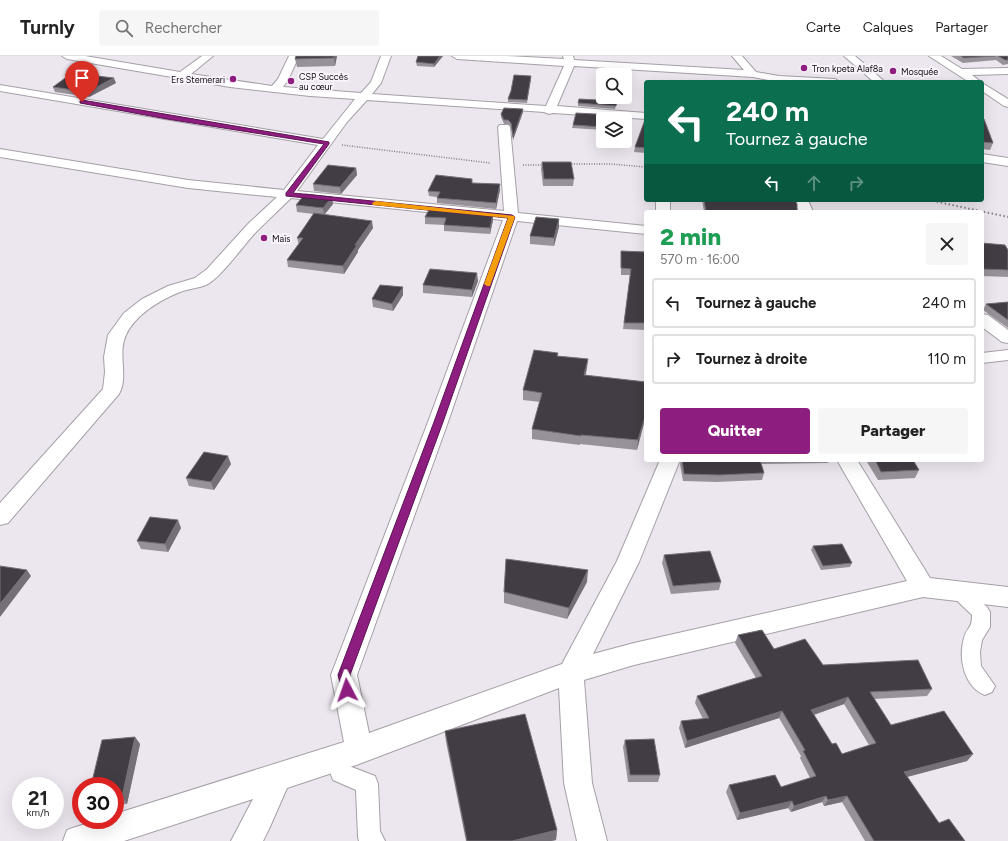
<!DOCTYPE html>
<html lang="fr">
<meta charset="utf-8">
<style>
:root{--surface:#fff;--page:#f6f6f6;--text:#222;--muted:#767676;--line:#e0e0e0;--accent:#8d1d7f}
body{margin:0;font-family:Figtree,sans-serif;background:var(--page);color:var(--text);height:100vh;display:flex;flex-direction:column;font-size:15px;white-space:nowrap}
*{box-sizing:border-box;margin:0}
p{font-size:13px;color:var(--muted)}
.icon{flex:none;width:22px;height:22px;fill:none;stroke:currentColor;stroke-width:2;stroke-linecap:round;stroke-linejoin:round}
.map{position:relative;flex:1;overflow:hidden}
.sheet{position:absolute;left:644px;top:154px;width:340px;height:252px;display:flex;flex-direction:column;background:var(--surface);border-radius:4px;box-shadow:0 4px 16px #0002}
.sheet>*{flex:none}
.top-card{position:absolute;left:644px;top:24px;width:340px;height:122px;border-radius:4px;box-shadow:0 4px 16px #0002;background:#0b6e4f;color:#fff;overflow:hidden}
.fabs{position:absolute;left:596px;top:12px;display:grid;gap:8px}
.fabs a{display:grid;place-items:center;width:36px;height:36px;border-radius:4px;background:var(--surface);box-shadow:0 4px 16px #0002;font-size:20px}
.speed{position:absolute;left:12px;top:721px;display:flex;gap:8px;font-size:20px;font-weight:700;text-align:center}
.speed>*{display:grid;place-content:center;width:52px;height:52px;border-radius:50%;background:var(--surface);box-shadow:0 4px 16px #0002;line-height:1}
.speed small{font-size:10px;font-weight:400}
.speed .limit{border:6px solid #d22;background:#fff;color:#111}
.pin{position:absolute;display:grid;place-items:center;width:34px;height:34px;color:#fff;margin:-41px -17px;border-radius:50% 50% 50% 0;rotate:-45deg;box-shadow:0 0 4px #0007}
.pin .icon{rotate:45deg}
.me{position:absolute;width:44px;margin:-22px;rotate:356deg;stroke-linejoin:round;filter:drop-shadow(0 0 3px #0008)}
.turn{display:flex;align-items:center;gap:14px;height:84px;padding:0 16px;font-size:18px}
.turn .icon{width:52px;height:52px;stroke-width:2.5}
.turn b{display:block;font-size:28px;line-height:34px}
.lanes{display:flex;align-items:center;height:38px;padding:0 16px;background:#0003;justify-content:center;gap:20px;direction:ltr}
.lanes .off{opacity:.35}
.round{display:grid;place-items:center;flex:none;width:42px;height:42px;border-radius:4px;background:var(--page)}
.head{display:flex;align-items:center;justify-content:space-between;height:68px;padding:0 16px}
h1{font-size:24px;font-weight:800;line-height:30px;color:#1e9e55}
.cta{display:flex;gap:8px;margin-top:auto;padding:8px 16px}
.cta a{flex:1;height:46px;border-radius:4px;background:var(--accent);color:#fff;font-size:16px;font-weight:800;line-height:46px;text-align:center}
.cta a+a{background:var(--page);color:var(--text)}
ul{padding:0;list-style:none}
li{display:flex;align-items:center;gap:12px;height:50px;margin:0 8px 6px;padding:0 8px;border:2px solid var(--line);border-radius:4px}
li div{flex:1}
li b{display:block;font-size:15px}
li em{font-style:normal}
header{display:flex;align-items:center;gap:24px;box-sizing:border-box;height:56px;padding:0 20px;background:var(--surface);border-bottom:1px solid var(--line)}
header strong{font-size:19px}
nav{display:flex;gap:22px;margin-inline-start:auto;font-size:14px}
.search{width:280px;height:36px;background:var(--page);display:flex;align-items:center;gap:10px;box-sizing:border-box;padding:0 14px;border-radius:4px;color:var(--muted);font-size:15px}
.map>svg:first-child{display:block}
</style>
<header>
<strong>Turnly</strong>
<div class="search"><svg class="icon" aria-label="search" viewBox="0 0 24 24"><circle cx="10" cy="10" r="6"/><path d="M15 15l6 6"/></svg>Rechercher</div>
<nav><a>Carte</a><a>Calques</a><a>Partager</a></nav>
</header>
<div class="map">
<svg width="1008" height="785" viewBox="0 0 1008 785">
<rect width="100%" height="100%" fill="#ece6ee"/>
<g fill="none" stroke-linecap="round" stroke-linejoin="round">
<defs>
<path id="pedestrian" d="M957 527 963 529 987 551 990 556V571L982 584 980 596 981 610 995 630 992 636 985 639C964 631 958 602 964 582 967 570 972 574 972 559L951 539 948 534 951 529Z
M335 693 342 696 349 710 375 720 378 728 380 775 385 785H359L358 781 356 734 333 724 325 703 328 696Z"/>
<path id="minor" d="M62 0H85L180 16 202 0H213L191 18 272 30 278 23 289 0H299L288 24 283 31 361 37 371 26 381 0H391L381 27 372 38 546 50 564 10 457 3 452 0H506L564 3 563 0H573L574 4 744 14 732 0H742L756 16 779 20 835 23 840 26H778L753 21 574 10 557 50 646 57V63L553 57 549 58 544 56 367 44 347 66 297 135 504 155 498 71 500 69H508L510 71 518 157 646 170V178L517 165 448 366 357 619 369 677 562 608 617 505 660 404H680L639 506 593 598 634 587 907 525 837 404H857L930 522 1008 531V551L923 541 634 609 584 624 592 727 607 785H577L564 727 559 632 359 708 287 732 269 773 263 785H231L253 743 124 785H63L67 774C84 768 97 764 115 764V758L344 686 331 619 428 366 503 164 291 142C280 153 269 163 258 174 245 187 221 222 206 229 198 232 188 233 180 236 160 244 135 259 126 279 117 297 129 321 119 338L8 467 0 469V447L103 333 105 316 104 301 108 279 124 257 142 243 168 230 195 222 207 213 248 168 277 141 188 132 0 101V93L188 124 284 134 318 89 0 35V29L323 83 355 43 310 40 230 31 67 3Z
M844 0H855L885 26H874Z
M929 0H941L962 13 1008 12V18L972 19 981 26H969Z
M982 27 1008 43V51L1004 50 982 35Z
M982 98 1008 102V110L982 106Z
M656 144H670V156H656Z
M794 144H808L813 156H799Z
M982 258 988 259 1008 274V287L1002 286 982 271Z
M1008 294V304L982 307V297Z"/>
</defs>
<use href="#pedestrian" stroke="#a59fa7" stroke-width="2"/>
<use href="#minor" stroke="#a59fa7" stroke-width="2"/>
<path stroke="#817d83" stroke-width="1.5" stroke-dasharray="1 1.5" stroke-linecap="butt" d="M342 89 490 107
M569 108H610L646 111
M523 109H544"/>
<path stroke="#817d83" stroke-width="2" stroke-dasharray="1.5 2.5" stroke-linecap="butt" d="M929 144 1008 161"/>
<use href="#pedestrian" fill="#fff" fill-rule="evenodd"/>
<use href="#minor" fill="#fff" fill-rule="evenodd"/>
</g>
<path fill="#979299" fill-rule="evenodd" d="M337 0 335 10 297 11 295 3Z
M418 0H443L434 11 417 10 416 6Z
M951 0H1008V8L1003 9 996 4 963 7Z
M531 23 527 47 508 46V43L511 35Z
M116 27 89 41 55 36 53 31Z
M617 45 615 53 578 50V47Z
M523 53V56L513 84 511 70 508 68H504L501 61V58Z
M646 61V97L634 96 635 91Z
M603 63V74L572 72 573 69Z
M982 63 993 87 990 94 982 93Z
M542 106 574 123 573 130H543L541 113Z
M356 112 357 119 341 138 314 135 313 128Z
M472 127 500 134 496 153 437 147V141L429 140 428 135Z
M702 144H792L797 156H704Z
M333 148 324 159 373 172 358 194V196L344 218 288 211 287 204 299 189 297 182 314 158 297 156 296 149Z
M493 158V164L490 178 444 175V169L425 168V161Z
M559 171 554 190 530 188V180Z
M982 187 1008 194V221L982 220Z
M621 195 646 196V274L623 273 630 219H621Z
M478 225 472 241 423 237V229Z
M403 231V239L393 255 373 251 372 243Z
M1008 246V272L983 254 986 248Z
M558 300 588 303 585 319 646 326V367H644L637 394 580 388V389L532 383V373L540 346 523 344V334Z
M681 404H829L828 407 761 408 764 417 762 424 717 426 683 425 680 408Z
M868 404H913L919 414 915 422 878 424 867 406Z
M231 408 214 434 189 430 186 422Z
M181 472 168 496 141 493 137 485Z
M813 490 852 507 850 511 821 514 811 494Z
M664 499 721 526 719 534 671 538 662 507Z
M587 526 567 563 504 547V536Z
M738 579 774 593 823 609 932 633 927 640 874 643 891 669 973 698 967 705 907 721 939 767 965 785H865L842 746 824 750 822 746 791 756 788 752 737 764 726 736 729 729 781 731 810 722 800 702 801 700 779 662 685 692 679 672 681 665 703 663 695 647 697 640 756 622 735 587ZM844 648 869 689 842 698 832 688 814 659Z
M445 675 557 774 556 784 551 785H466L446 686Z
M135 681 140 688 127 748 115 749V730Z
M625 684 660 719 658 726H628L623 691Z"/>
<path fill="#757077" d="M334 0H337L335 10 334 2Z
M440 0H443L434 11V8Z
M114 22 116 27 89 41 87 36Z
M523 53V56L513 84V81Z
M356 112 357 119 341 138 340 131Z
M500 128V134L496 153V147Z
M332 141 333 148 324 159 323 152Z
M493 158V164L490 178V172Z
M559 163V171L554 190V182Z
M372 165 373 172 358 194V196L344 218 343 210 355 189Z
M477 217 478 225 472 241V234Z
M403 231V239L393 255 392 248Z
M588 303 587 312 584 328V319Z
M646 357 644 367 637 394 638 384Z
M228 400 231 408 214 434 211 426Z
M178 464 181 472 168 496 165 488Z
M27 514 31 520 0 561V548Z
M588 514 587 526 567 563 569 552Z
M848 641 844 648 807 661 811 654Z
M782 655 779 662 685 692 687 685Z
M135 681 140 688 127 748 122 741Z
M973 698 967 705 899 723 904 716Z
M826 740 822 746 791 756 794 750Z
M847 740 842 746 824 750 828 744Z
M792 745 788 752 737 764 740 757Z
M557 774 556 784 551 785H512Z"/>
<path fill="#423d44" stroke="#757077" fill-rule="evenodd" d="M296 0H334V2L295 3Z
M418 0H440L434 8 416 6Z
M961 0H995L964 2Z
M998 0H1008V4H1005Z
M72 17 114 22 87 36 53 31Z
M514 19 531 20 527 44 508 43 511 35Z
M579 43 617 45 616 50 578 47Z
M504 52 523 53 513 81 511 67 508 64H504L501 58Z
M576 57 614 59 613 63H603V71L573 69Z
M646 61V92L635 91Z
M982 63H984L993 87 982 86Z
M542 106H571L574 123H544Z
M328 109 356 112 340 131 313 128Z
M436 119 472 123V127L500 128 496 147 437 142 440 136 428 135Z
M305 138 332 141 323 152 296 149Z
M704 144H795L797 148V156H706Z
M430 152 493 158 490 172 444 169 446 162 425 161Z
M314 157 372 165 355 189H357L343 210 287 204 303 182H297Z
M536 161 559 163 554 182 530 180Z
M982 187 1005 189 1008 194V214L982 213Z
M621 195 646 196V267H624L631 213 621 212Z
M430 213 477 217 472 234 423 229Z
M380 229 403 231 392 248 372 243Z
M1008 246V264L986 248Z
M534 294 558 297 557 300 588 303 584 319 646 326V357L638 384 581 379V380L532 373 542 337 523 334Z
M204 396 228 400 211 426 186 422Z
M682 404H760L764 417 719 419 684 418Z
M875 404H913L919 414 881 416Z
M150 461 178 464 165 488 137 485Z
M842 488 852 507 823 510 813 490Z
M710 495 721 526 673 530 664 499Z
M506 503 588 514 569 552 504 536Z
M0 510 27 514 0 548Z
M762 574 774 593 805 583 823 609 918 604 932 633 870 636 891 669 944 655 973 698 904 716 939 767 949 763 965 785H874L847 740 828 744 826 740 794 750 792 745 740 757 729 729 775 719 781 731 816 720 803 695 805 694 782 655 687 685 681 665 709 662 697 640 762 620 738 579ZM848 641 876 687 842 698 836 687 832 688 811 654Z
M525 658 557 774 512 785H467L445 675Z
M135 681 122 741 115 742V730H91L102 684Z
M654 683 660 719H630L625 684Z"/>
<path fill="#8d1d7f" stroke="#5c1353" d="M82 44 329 86V88L293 137 512 159 515 161 443 366 350 619 353 634 351 638 347 639 343 638 338 619 434 366 508 162 286 140V137L324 88 167 63 80 47V45Z"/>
<path fill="#f59e0b" d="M376 145 514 160 515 161 490 230H487L484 228 508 162 373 149 372 147Z"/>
<g fill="#8d1d7f" stroke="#f9f3fc" stroke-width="1.5">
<circle cx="804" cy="12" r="4"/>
<circle cx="893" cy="15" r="4"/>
<circle cx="233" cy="23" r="4"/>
<circle cx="291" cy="25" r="4"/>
<circle cx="264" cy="182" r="4"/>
</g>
<g text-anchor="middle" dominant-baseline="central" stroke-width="4" stroke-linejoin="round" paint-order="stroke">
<g font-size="9" fill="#0f0d10" stroke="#f9f3fc" text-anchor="start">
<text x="812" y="12">Tron kpeta Alaf8a</text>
<text x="901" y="15">Mosquée</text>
<text x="299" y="20">CSP Succès<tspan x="299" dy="10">au cœur</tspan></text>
<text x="225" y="23" text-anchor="end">Ers Stemerari</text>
<text x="272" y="182">Maïs</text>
</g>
</g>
</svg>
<div class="fabs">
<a><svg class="icon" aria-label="search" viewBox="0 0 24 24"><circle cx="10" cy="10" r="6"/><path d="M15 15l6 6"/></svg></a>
<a><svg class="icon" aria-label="layers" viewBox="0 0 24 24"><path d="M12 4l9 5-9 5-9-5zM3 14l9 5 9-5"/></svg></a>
</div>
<div class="speed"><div>21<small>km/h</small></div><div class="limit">30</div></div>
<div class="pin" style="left:82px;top:46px;background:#d93025"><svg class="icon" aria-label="arrive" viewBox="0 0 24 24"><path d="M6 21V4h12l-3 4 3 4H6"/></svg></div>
<svg class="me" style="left:347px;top:634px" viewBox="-20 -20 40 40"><path d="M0-17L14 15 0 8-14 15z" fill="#8d1d7f" stroke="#fff" stroke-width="4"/></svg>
<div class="top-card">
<div class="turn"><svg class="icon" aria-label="left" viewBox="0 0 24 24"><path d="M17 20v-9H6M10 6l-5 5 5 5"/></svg><div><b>240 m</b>Tournez à gauche</div></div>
<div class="lanes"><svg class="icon" aria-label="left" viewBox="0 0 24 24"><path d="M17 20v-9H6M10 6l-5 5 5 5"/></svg><svg class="icon off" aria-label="ahead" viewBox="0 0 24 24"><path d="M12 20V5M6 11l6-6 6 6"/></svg><svg class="icon off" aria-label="right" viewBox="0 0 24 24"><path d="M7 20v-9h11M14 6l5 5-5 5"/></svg></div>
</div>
<section class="sheet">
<div class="head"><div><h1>2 min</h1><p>570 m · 16:00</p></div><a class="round"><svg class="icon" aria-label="close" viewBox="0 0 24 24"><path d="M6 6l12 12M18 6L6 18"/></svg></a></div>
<ul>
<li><svg class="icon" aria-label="left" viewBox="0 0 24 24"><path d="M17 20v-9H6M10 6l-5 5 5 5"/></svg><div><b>Tournez à gauche</b></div><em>240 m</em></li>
<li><svg class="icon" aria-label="right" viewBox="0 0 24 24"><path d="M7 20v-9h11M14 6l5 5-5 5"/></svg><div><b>Tournez à droite</b></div><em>110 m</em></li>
</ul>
<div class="cta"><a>Quitter</a><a>Partager</a></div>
</section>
</div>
